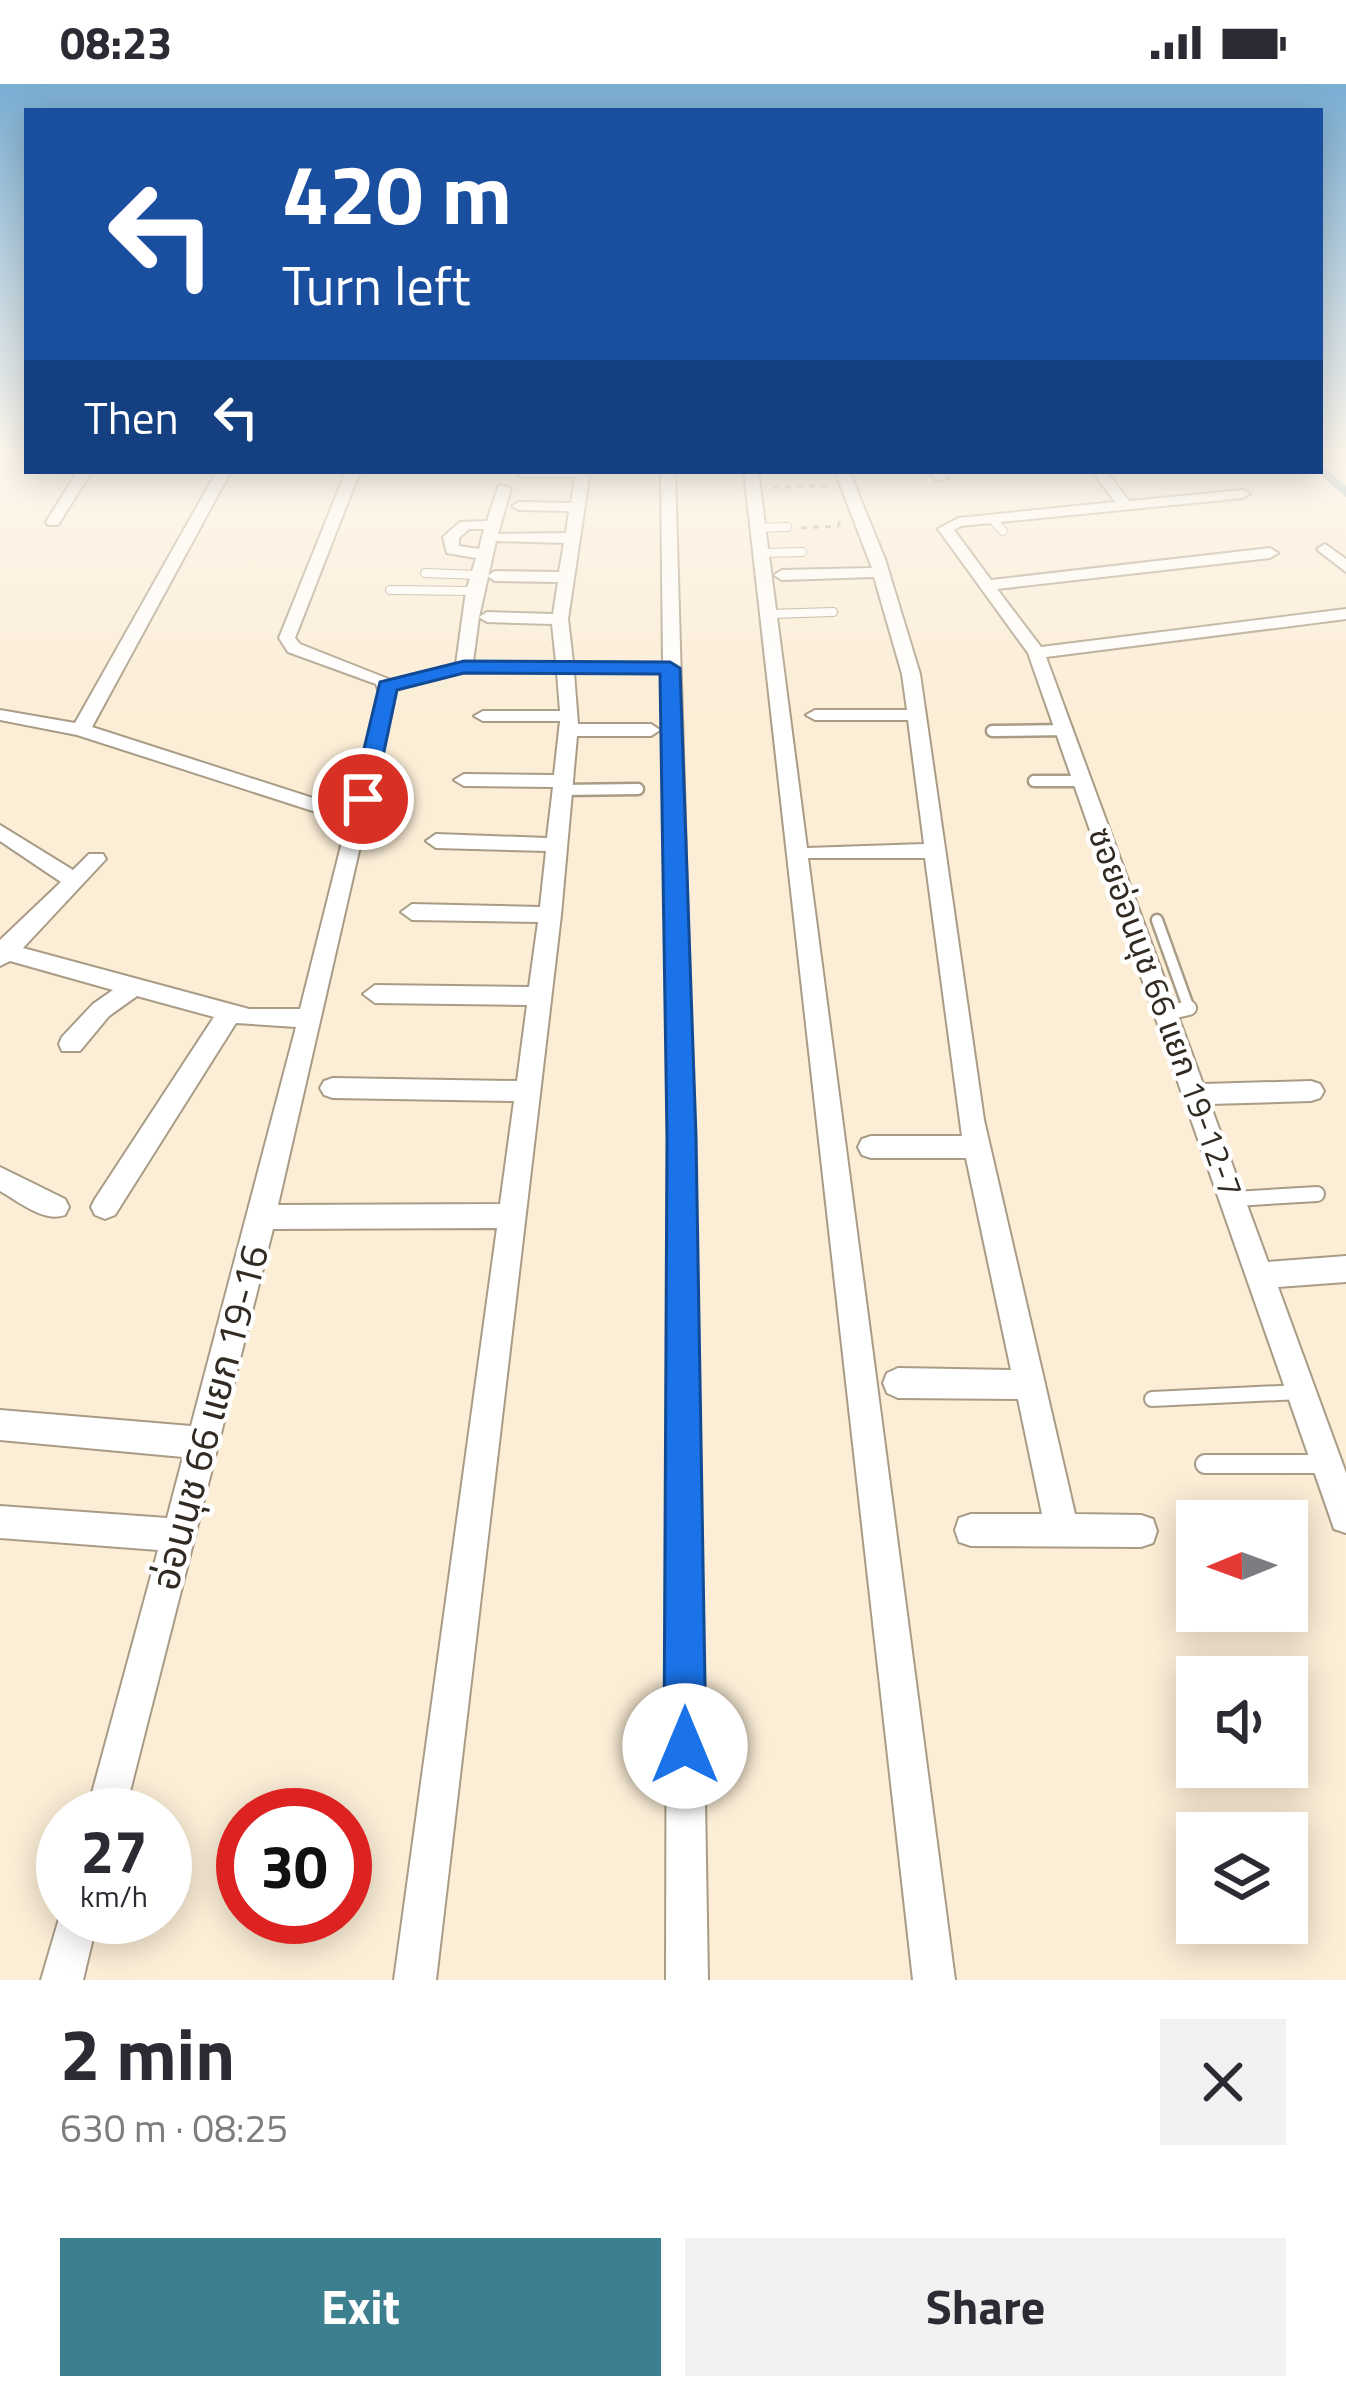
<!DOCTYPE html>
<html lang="en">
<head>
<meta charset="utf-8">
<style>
	body { margin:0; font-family:"Titillium Web","Noto Sans Thai",sans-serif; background:#f2f2f3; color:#2b2b33; height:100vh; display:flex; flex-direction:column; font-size:45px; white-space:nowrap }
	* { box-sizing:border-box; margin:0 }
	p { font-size:39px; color:#7c7c81 }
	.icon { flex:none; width:66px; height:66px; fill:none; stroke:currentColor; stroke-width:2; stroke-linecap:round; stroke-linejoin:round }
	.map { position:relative; height:1896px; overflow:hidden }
	.drawer { display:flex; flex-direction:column; background:#fff; flex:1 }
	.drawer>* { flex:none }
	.top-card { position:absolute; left:24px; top:24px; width:1299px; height:366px; border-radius:0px; box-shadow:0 6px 30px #0003; background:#1a4fa0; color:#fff; overflow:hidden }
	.needle { width:78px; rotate:269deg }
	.fabs { position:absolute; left:1176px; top:1416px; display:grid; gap:24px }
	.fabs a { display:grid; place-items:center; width:132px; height:132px; border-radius:0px; background:#fff; box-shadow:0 6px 30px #0003; font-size:60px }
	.speed { position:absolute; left:36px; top:1704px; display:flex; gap:24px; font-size:60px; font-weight:700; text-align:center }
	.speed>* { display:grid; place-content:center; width:156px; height:156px; border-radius:50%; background:#fff; box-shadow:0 6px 30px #0003; line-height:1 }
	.speed small { font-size:30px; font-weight:400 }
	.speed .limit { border:18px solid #d22; background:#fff; color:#111 }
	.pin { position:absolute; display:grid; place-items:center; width:102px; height:102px; color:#fff; margin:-51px; border:6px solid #fff; border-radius:50%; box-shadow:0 3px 12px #0007 }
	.me { position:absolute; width:132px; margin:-66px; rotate:0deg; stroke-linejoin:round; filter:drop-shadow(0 0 9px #0008) }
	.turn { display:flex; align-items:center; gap:42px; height:252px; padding:0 60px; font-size:54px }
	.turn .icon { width:156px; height:156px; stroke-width:2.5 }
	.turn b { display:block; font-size:84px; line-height:102px }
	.then { display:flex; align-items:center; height:114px; padding:0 60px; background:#0003; gap:24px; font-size:45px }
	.round { display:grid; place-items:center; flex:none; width:126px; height:126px; border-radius:0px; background:#f2f2f3 }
	.headline { display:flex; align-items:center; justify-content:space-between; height:204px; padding:0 60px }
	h1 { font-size:72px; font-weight:700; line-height:90px }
	.primary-button { display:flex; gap:24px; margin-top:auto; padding:24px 60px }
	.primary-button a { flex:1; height:138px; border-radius:0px; background:#3c7f8f; color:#fff; font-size:48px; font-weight:700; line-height:138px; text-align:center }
	.primary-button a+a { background:#f2f2f3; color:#2b2b33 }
	.status { display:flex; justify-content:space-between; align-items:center; height:84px; padding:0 60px; background:#fff; direction:ltr }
	.status svg { height:33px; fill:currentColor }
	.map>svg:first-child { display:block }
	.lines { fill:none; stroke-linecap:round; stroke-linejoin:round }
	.canal { fill:#76a6b3; fill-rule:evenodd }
	.lane-far3-casing { stroke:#a99c86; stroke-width:10 }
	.lane-far2-casing { stroke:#a99c86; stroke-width:15 }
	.lane-far1-casing { stroke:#a99c86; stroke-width:18 }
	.lane-casing { stroke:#a99c86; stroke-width:22 }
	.street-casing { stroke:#a99c86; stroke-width:4 }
	.path { stroke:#afa493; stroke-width:3; stroke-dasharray:6 6; stroke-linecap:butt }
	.lane-far3 { stroke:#fff; stroke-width:8 }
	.lane-far2 { stroke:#fff; stroke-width:10 }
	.lane-far1 { stroke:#fff; stroke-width:14 }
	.lane { stroke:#fff; stroke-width:18 }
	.street { fill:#fff; fill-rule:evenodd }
	.route { fill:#1a73e8; stroke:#114b97; stroke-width:3 }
	.labels { text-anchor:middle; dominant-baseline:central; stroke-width:9; stroke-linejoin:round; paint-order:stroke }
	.street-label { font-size:33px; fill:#312b23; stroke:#fff }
	.near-street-label { font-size:39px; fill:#312b23; stroke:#fff }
</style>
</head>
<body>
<div class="status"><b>08:23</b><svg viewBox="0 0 49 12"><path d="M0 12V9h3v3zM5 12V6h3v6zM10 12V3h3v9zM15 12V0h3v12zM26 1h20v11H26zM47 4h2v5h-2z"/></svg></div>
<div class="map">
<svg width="1346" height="1896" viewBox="0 0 1346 1896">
	<rect width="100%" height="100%" fill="#fbedd6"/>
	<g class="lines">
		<path class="canal" d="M1320,380L1346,402V413L1316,387H1320Z"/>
		<g class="lane-far3-casing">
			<path id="lane-far3" d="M992,435L1003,447
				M758,444L787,443
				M762,469L802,468
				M425,489L479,491
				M390,506L474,507
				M770,530L833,528"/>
		</g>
		<g class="lane-far2-casing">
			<path id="lane-far2" d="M992,647L1067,646
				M1034,697H1083
				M562,706L638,705
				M1157,836L1189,925L1175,927"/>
		</g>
		<g class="lane-far1-casing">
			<path id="lane-far1" d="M1166,929L1189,924
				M1234,1115L1317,1110
				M1152,1315L1300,1308"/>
		</g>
		<g class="lane-casing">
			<path id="lane" d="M1205,1380H1324"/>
		</g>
		<g class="street-casing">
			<path id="street" d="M78,387H92L58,441H48L46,438Z
				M217,387H231L92,643L350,726L379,608L376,600L288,568L279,554L346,387H360L295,554L300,560L391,596L456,580L466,507L476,474L447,469L443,453L460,438L487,437L499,401L511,404L498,450L566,449L569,427L519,426L512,422L519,418L571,419L575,393H521L515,387H590L568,535L573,578L663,579L661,387H675L694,1053L708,1896H666L668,1053L663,589H574L578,640H651L660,646L651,652H577L561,831L436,1896H394L497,1144L273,1145L124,1731H86L158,1466L0,1454V1422L167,1434L183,1373L0,1356V1326L191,1342L296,943L236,939L115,1131L105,1135L95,1131L91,1123L95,1115L214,933L137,912L109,932L80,967H62L59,960L62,953L93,920L113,906L10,877L0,882V856L61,798L0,757V741L73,786L89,770H103L106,775L23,864L249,925H300L347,738L77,651L0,636V626L75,639ZM469,445H484L479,465L459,462V454ZM496,457L564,459L559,488L495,487L487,492L495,497L558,498L553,530L487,528L479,533ZM479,533L487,538L552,540L556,578H473ZM464,588L557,589L560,627H483L474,632L483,637H560L554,691L464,690L454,696L464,702L553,703L547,754L436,750L426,757L436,764L546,767L540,823L412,820L401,828L412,836L538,838L529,903L375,901L363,910L375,919L527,921L517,997L333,994L324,997L320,1004L324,1011L333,1014L514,1017L500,1120L278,1121L396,605Z
				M744,387H758L807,764L924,760L908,636H815L806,631L815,626H907L902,590L874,493L782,496L774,491L782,486L872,484L835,387H849L885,475L920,590L984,1036L1075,1430L1141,1431L1153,1435L1157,1447L1153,1459L1141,1463L971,1462L959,1458L955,1446L959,1434L971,1430H1042L1018,1315L898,1314L887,1309L883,1299L887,1289L898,1284L1011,1286L966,1074H871L862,1071L858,1063L862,1055L871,1052H962L925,774H808L955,1896H913Z
				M929,387H943L948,394L936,397Z
				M1092,387H1106L1129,417L1243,406L1250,410L1243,414L961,442L954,446L991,496L1270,464L1278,469L1270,474L997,505L1041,563L1346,525V535L1046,573L1203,1000L1311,997L1320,1000L1324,1007L1320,1014L1311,1017L1210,1020L1268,1178L1346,1172V1198L1278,1203L1346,1389V1449L1334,1445L1330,1433L1028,569L938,445L958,434L1115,418Z
				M1325,460L1346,475V488L1320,468L1317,465Z
				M0,1083L65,1115L69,1123L65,1131C44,1139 18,1117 0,1107Z
				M63,1821V1833H98L83,1896H41Z"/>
		</g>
		<path class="path" d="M773,403L829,402
			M801,444L838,442L841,435
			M383,714H408"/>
		<use href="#lane-far3" class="lane-far3"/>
		<use href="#lane-far2" class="lane-far2"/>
		<use href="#lane-far1" class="lane-far1"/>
		<use href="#lane" class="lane"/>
		<use href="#street" class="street"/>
	</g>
	<linearGradient id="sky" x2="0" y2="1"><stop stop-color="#7aaed3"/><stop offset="0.58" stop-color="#fdf7ed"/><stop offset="1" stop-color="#fdf7ed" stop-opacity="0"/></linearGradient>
	<rect width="1346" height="633" fill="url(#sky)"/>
	<path class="route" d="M464,577L670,578L680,584L696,1053L706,1662L700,1677L685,1683L670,1677L664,1662L667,1053L660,590L464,589L397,606L374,715L355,720L352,715L380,598Z"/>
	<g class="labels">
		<g class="street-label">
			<text transform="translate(1166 928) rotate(70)">ซอยอ่อนนุช 66 แยก 19-12-7</text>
		</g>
		<g class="near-street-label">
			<text transform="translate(209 1333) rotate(-75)">อ่อนนุช 66 แยก 19-16</text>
		</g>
	</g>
</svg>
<div class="fabs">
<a><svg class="needle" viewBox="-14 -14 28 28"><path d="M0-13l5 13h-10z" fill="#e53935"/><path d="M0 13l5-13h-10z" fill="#7c7c81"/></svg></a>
<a><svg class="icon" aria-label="sound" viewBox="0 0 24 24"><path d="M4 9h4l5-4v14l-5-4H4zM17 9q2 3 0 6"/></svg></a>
<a><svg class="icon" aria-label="layers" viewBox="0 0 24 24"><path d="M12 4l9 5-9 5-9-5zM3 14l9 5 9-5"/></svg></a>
</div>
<div class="speed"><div>27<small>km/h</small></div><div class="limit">30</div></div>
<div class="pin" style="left:363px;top:715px;background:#d93025"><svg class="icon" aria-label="arrive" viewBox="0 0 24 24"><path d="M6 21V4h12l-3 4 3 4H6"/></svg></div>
<svg class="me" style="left:685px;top:1662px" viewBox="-20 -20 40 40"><circle r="19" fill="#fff"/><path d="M0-13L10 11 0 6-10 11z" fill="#1a73e8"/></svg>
<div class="top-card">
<div class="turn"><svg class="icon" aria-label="left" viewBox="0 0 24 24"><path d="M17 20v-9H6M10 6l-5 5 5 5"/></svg><div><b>420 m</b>Turn left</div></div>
<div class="then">Then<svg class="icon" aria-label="left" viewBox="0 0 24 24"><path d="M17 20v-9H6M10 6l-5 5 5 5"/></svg></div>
</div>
</div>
<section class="drawer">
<div class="headline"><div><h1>2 min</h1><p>630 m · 08:25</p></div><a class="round"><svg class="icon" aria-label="close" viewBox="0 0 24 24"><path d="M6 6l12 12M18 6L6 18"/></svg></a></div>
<div class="primary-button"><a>Exit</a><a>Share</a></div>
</section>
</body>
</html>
